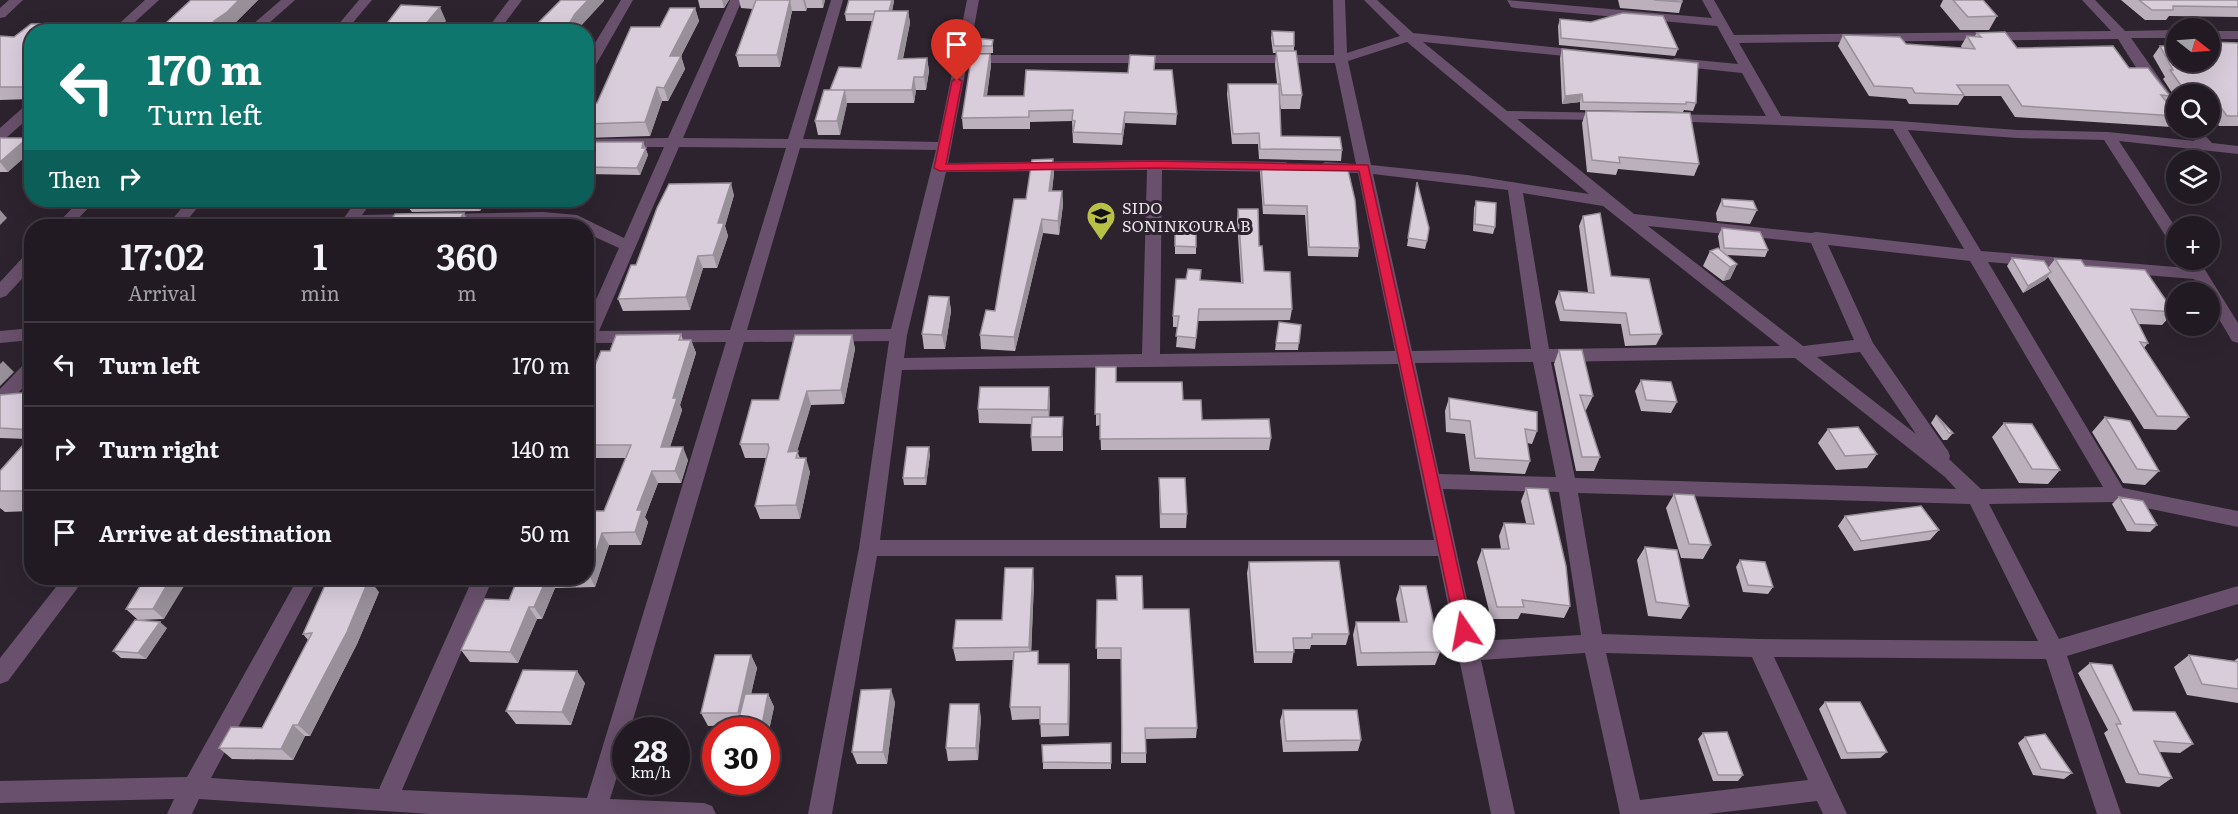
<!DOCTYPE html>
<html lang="en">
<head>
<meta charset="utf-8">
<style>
	body { margin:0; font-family:Literata,serif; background:#29232a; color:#f1f3f6; height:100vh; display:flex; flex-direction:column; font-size:22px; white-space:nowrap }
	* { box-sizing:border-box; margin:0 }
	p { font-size:20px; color:#a2a1a5 }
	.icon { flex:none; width:33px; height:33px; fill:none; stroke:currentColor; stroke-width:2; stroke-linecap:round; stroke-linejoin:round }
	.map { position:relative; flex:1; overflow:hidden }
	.sheet { position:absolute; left:24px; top:219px; width:570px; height:366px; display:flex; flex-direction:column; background:#211a22; border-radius:24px; box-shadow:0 6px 24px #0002,0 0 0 2px #3e3840 }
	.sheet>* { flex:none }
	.guide { position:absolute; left:24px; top:24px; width:570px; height:183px; border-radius:24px; box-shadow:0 6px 24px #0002,0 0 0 2px #3e3840; background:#0f766e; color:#fff; overflow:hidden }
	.needle { width:39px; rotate:107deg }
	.controls { position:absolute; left:2166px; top:18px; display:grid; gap:12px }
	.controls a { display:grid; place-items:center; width:54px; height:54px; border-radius:50%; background:#211a22; box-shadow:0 6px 24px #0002,0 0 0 2px #3e3840; font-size:30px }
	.speed { position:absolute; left:612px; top:717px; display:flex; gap:12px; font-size:30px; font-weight:700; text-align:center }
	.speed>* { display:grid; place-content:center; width:78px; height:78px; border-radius:50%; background:#211a22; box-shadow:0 6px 24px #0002,0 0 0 2px #3e3840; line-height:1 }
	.speed small { font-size:15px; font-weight:400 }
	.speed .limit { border:9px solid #d22; background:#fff; color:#111 }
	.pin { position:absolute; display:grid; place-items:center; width:51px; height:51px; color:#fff; margin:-62px -26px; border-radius:50% 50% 50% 0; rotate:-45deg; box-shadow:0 0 6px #0007 }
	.pin .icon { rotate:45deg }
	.me { position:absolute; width:66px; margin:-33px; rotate:348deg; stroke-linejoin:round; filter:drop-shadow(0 0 4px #0008) }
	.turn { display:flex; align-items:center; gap:21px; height:126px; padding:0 24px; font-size:27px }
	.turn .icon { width:78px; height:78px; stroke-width:2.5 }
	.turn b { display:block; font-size:42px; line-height:51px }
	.then { display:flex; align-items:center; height:57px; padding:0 24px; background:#0003; gap:12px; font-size:22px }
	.eta { display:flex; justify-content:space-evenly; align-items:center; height:102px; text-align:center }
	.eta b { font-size:36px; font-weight:600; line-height:42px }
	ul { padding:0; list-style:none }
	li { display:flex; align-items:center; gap:18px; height:84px; padding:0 24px; border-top:2px solid #3e3840 }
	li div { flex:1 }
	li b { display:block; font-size:22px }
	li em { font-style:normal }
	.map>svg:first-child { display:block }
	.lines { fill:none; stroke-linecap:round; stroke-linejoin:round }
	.minor { fill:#69506c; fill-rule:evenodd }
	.wall { fill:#bbb0bc }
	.shaded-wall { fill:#989099 }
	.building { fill:#d9cddb; stroke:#989099; stroke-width:1.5 }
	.route { fill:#e11d48; stroke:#92132f; stroke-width:1.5 }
	.labels { text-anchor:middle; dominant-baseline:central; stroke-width:6; stroke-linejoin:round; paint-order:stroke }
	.poi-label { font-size:16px; fill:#eae3ea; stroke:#2c232e; text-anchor:start }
</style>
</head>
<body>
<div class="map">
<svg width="2238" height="814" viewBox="0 0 2238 814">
	<rect width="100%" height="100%" fill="#2c232e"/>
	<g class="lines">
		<path class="minor" d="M9,0H23L5,17L0,18V8Z
			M145,0H159L124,32H110Z
			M281,0H295L259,32H244Z
			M359,0H372L345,32H332Z
			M509,0H522L498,32H485Z
			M621,0H633L593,70L586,74V58Z
			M730,0H742L683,138L788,139L831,0H843L803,139L938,142L967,0H979L969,55H1334L1333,0H1345L1347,53L1400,36L1364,0H1377L1413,33L1590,51L1592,54L1590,57L1585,58L1423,42L1507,111L1611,113L1613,116L1606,120L1517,119L1634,214L1811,233L1816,232L1964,249L1893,129L1662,121L1660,118L1667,114L1766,116L1742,73L1675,66L1668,62L1675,58L1738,64L1717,26L1515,8L1511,7L1507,0L1712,18L1702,0H1714L1734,35L2111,31L2082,0H2095L2125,31L2176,30V38H2131L2176,102V114C2162,111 2127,53 2118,39L1739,43L1781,116L1898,121L2017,130L2108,132L2195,141L2184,128H2198L2212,143L2238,146V154L2119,141L2176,228V244L2170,243L2104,140L2017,138L1908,130L1981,251L2188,268L2183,260H2199L2238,323V343L2232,341L2210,304V292H2203L2194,279L1988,262L2123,488L2238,511V527L2117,502L1989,504L2059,639L2238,586V604L2067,656L2121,814H2097L2046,659L1774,657L1847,814H1823L1817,801L1708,814H1620L1585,653L1481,660L1515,814H1491L1438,556H877L832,814H808L859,548L889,341L744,342L630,730H626V747L610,799L704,803L712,806L716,814H430L199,799L192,814H167L174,799L0,803V781L187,777L298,578H318L211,778L379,789L473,578H493L402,790L587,798L726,342L594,343L586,348V322L619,248L586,233V226L543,222L442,224L434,219L442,214L543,212L577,215L624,238L664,147H586V139L668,138ZM1407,42L1589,194L1467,175L1371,165L1348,61ZM967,63H1335L1356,164L1325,162L1318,167L1325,172L1358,173L1395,351L1160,354L1162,170L1286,172L1293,167L1286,162L1155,160L948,163ZM679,147L786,148L730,330L599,331ZM800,148L936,150L891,329L747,330ZM1147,170L1142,354L904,358L907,335L946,172ZM1373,174L1508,190L1531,349L1412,351ZM1523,193L1603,206L1780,346L1549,349ZM1648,226L1811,243L1854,340L1803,346ZM1828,245L1970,261L2103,487L1981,489L1949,459L1950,456L1948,451L1873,343ZM1860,352L1916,434L1817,357ZM1795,358L1945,477L1956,489L1575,478L1551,362ZM1533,362L1556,477L1439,474L1415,363ZM1398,364L1434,540H880L902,370ZM1443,489L1559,492L1581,635L1476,641ZM1578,493L1970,504L2038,641L1759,639L1602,634ZM1606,653L1752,657L1808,780L1640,800Z
			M2210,31H2238V39H2210Z
			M32,103V115L5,139L0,140V128L27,104Z
			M80,200H96L71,226H55Z
			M188,200H204L182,226H167Z
			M357,200H373L362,215L415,214L423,219L415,224L338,226Z
			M32,253V268L6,296L0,298V282L26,254Z
			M32,328V340L0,343V331Z
			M32,360V378L6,406L0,408V389L26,362Z
			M63,578H85L8,681L0,684V658Z"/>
	</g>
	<path class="wall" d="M191,0H258L234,24L225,30L226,32H32V99L0,100V36L14,37L31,24L166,23Z
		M698,0H729L724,8H700Z
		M739,0H825L823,8H807L806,11H792L780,67H739L736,55L753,9L741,8Z
		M849,0H894L892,11H908L910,23L903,59L927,58L929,71L926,90H916L914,103H847L840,135H818L815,121L830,90L861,68L872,21H846L845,14Z
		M1618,0H1682V2L1679,13L1620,8Z
		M1943,0H1983L1997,16L1989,30H1960L1940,6Z
		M2121,0H2238V17L2169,16L2166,20H2145Z
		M695,8L699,21L681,56L685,69L668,101H662L650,136L586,138V103H597L660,27Z
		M1560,19L1591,22L1678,49L1675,56L1559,45L1558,26Z
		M1272,31L1294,46V51L1302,95L1300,109H1281L1279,99L1281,136L1342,150L1341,161L1259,159L1258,144H1232L1227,94L1228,84H1277L1275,65L1276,53H1273L1271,38Z
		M1977,33L2017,48L2129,68L2170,96L2166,101L2176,114V119L2171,127L2015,117L2001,96H1964L1958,105L1909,104L1906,99L1869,96L1838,46L1843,35L1906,44L1962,48L1961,46L1967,36L1974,37Z
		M993,40V53H975L974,46Z
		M2238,43V126H2219L2210,112V94H2176V99L2163,79L2165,77L2153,56L2160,46L2176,62Z
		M1562,49L1696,103L1693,111L1684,110L1683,112L1580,110V102L1562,104L1560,58Z
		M990,54L991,65L987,96H1024L1128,73L1154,70L1177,114L1176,125L1125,123L1122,145L1073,143L1072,121L1030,122V129H963L962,118Z
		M1586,111L1699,164L1694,176L1618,169L1616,175L1587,172L1582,123Z
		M32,129L8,172H0V138H24Z
		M643,142L648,155L640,175L586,174V156Z
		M1053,159L1054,173L1052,191H1062L1063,205L1059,235L1043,233L1015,351L981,349L980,335L995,311L1026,199Z
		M1261,164L1359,248L1358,257L1308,256L1305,215L1263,214L1260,173Z
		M1417,182L1427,241L1425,249L1407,246Z
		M734,195L725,226L728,236L717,268H703L690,310L623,311L618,299L636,265Z
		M1722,199L1757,210L1750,224L1717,221L1716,213Z
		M379,200H506L502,206L484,205L480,211L412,212L408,207H383Z
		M1476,201L1495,227L1493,234L1473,231L1474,208Z
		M1238,209L1259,246L1264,271L1292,309L1290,320L1198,321L1195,349L1176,347L1178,327H1173V316L1186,279L1241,283L1237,220Z
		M1583,216L1611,276L1662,334L1656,345L1625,346L1621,324L1560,321L1555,302L1559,291L1588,292L1579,226Z
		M1175,222L1196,247V254H1175Z
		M1722,228L1768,250L1765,257L1727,255L1737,264L1730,279L1723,281L1703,266L1710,251L1720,249L1718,236Z
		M2012,258L2048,268L2055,259L2085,266L2174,312L2162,325L2139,324L2148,343L2144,348L2189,417L2176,430L2144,429L2048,277L2045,280L2023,293L2007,266Z
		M949,297L951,311L945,349H924L922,334Z
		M1279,322L1301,325L1298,350H1275Z
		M681,334L683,340H691L696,353L680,405L682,410L670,447L688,460L681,483H658L645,517L648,522L641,545H609L595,587L555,588L542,619H537L518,663L470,662L461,650L509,600L518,578H586V511H604L626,458H586V387L610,351Z
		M852,335L855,349L844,404L811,405L797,451L800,458L810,472L800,519H760L755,506L766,458H745L740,444L779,400Z
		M1559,350L1593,396L1586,410H1585L1600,457L1594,471H1576L1554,364Z
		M1096,367L1116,382L1183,400L1202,420L1271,438L1269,450H1101L1100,425L1096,426Z
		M1641,380L1677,402L1671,413L1641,411L1635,391Z
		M32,392V511L5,512L0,508V471L28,439L0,438V395Z
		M1449,398L1537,431L1532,444L1527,443L1530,461L1525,474L1470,471L1465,434L1446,432L1445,411Z
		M1050,401L1049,417H1063V451H1032L1031,437L1032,424L979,423L978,409Z
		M1936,415L1953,433L1947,440H1943L1931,423Z
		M2105,417L2159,471L2145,485L2123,483L2092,432Z
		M2004,423L2060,470L2048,484L2019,483L1992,437Z
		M1828,429L1877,454L1867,468L1836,470L1818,443Z
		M930,454L926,485H904L903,478Z
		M1159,478L1187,514L1186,528H1160L1159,492Z
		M1526,488L1570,606L1564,618L1521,613L1518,619H1491L1477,562L1482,549H1501L1499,536L1504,523H1526L1521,501Z
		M1674,494L1711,545L1703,559L1681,558L1666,508Z
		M2119,497L2157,525L2150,532L2127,531L2112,504Z
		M1845,516L1939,530L1930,540L1854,551L1838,526Z
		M1645,547L1689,606L1681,619L1648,616L1637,560Z
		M1740,560L1773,587L1768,594L1743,592L1736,567Z
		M1249,562L1349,634L1346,645H1311L1310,649H1294L1292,663H1254L1247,573Z
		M145,578L164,619L138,620L126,609Z
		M1034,582L1031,652L1039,664H1069L1070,676L1069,736L1041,737L1040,719L1012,720L1010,707L1013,660L956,661L953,648L1002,620Z
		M1400,586L1440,652L1435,665L1357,666L1353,635L1356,622H1400L1396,599Z
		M379,592L357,644L310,736H305L293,760L232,759L219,748L262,728L308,640L303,634Z
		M1097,600L1143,609L1197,728L1196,738L1146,739V763H1121V659H1097Z
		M167,628L146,659L121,658L113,651Z
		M751,655L757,668L751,694H768L774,707L766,744V730L738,725L708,726L701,713Z
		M2189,655L2234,661L2238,658V703L2187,695L2174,667Z
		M2090,663L2133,711L2193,744L2180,753L2159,752L2172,778L2159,787L2126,783L2104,733L2108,730L2078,673Z
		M585,683L571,725L516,724L506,711Z
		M895,702L887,764H857L852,752Z
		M1825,702L1887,752L1880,758L1841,759L1819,709Z
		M1283,710L1361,740L1358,751L1283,752L1280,721Z
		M981,717L978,760L948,761L946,748Z
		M1703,733L1743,775L1738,781H1713L1698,739Z
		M2025,737L2072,773L2064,779L2033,775L2018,743Z
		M1111,743V769H1043V762Z"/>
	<path class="shaded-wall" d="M239,0H258L234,24L225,30L226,32H207L214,21Z
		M588,0H604V1L580,27L578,32H564L575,14Z
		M722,0H729L724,8Z
		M790,0L792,11L780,67L777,55Z
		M803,0H805L807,8L806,11Z
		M822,0H825L823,8Z
		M892,0H894V2L890,21L889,14Z
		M440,7L446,21L437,32H419Z
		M695,8L699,21L681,56L685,69L668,101L664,88L670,56Z
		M908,11L910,23L900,71L898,59Z
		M990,54L991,65L985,107L984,96Z
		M927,58L929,71L926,90L924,77Z
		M914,77L916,90L914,103L912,90Z
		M657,87L662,101L650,136L645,122Z
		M845,90L847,104L840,135L837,121Z
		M1582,94L1580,102L1562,104L1565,96Z
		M1125,112V123L1122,145V134Z
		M32,134V151L8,172L0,162Z
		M643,142L648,155L640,175L637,168Z
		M1053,159L1054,173L1050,205L1049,191Z
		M731,183L734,195L725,226L728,236L717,268L713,255L718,223Z
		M1062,191L1063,205L1059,235L1058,221Z
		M475,200H481L484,205L480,211Z
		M499,200H506L502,206Z
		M0,210L7,218L0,225Z
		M464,213L471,226H455Z
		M1042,219L1043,233L1015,351L1014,337Z
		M698,256L703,268L690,310L686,297Z
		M1737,264L1730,279L1723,281L1730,267Z
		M2051,272L2045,280L2023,293L2028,286Z
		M949,297L951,311L945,349L942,335Z
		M852,335L855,349L844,404L841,390Z
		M691,340L696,353L680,405L682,410L666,459L661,447L673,398Z
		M3,361L14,372L0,386V364Z
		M1049,387L1050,401L1049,424L1048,410Z
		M807,391L811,405L793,465L788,452Z
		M683,447L688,460L681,483L675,471Z
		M929,447L930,454L926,485L925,478Z
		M806,458L810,472L800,519L796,505Z
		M652,471L658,483L645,517L648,522L641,545L635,532L637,510Z
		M602,533L609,545L595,587L589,575Z
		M1033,568L1034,582L1031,660L1029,647Z
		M171,578H189L164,619L153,609Z
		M547,578H548L555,588L542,619L534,607Z
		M369,579L379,592L357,644L310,736L298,725Z
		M529,607L537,619L518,663L510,652Z
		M160,622L167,628L146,659L138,653Z
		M751,655L757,668L744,725L738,713Z
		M1069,664L1070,676L1069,736L1068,724Z
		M577,671L585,683L571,725L562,712Z
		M891,689L895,702L887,764L883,752Z
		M768,694L774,707L766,744V730H761Z
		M979,704L981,717L978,760L976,748Z
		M659,723L662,729V730H657Z
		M293,725L305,736L293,760L281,749Z"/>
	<path class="building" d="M191,0H239L227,12L214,21L220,22L207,32H32V87H0V36L14,37L31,24L166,23Z
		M561,0H588L575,14L564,32H510L513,28H533Z
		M756,0H790L777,55H736Z
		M849,0H892L889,11H875L874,14H845Z
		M1654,0H1682V2Z
		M1953,0H1983L1997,16L1968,17Z
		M2139,0H2238V7L2173,6V10H2152Z
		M401,5L440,7L419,32L381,31Z
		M670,8H695L670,56H681L664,88L657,87L645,122L586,124V103H597L631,27H660Z
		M875,11H908L898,59L927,58L924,77H914L912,90H830L839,67L861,68Z
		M1623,13L1663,16L1678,49L1561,38L1560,19L1591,22Z
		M1272,31L1294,32V46H1274Z
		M2005,32L2017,48L2113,46L2129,68H2148L2170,96L2161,95L2176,114V116L2022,106L2008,85H1957L1964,95L1915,93L1912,88L1874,86L1843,35L1900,37L1906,44L1975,49L1967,36L1981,37L1977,33Z
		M975,38L993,40L992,46H974Z
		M2210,42L2238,43V116H2227L2214,98H2210V94H2186L2185,91L2170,70H2173L2160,46H2176V62H2210Z
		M1562,49L1698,63L1696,103L1686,102V104L1583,102L1582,94L1565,96Z
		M1276,51H1296L1302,95H1282Z
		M972,54H990L984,96H1024L1026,70L1128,73L1130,55L1155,56L1154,70H1172L1177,114L1125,112L1122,134L1073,132L1075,121L1072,120L1073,110L1029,111V117L962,118Z
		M1228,84H1279L1281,136L1340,137L1342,150L1260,149L1259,133L1233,134Z
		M824,90H845L837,121H815Z
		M1586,111L1690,113L1699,164L1619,157L1620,163L1592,160Z
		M27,129H32V134L0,162V138H24Z
		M594,142H643L642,148H646L637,168L586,167V156Z
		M1053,159L1049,191H1062L1058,221L1042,219L1014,337L980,335L986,310L995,311L1014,199H1026L1032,160Z
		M1261,164L1347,166L1355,200L1359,248L1309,247L1307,206L1264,205Z
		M1417,182L1429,228L1427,241L1408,238Z
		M731,183L718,223H724L713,255L698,256L686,297L618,299L631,265H636L657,208L669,184Z
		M1722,199L1753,201L1757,210L1723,206Z
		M1476,201L1496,203L1495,227L1475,224Z
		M1238,209H1258L1259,246H1262L1264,271L1290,272L1292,309H1199L1196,338L1176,336L1179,316H1173L1176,279H1186L1188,269L1201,270L1200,280L1243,283Z
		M464,213L455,226H387L395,214Z
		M1600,213L1611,276L1649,279L1662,334L1630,335L1626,313L1564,310L1559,291L1594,293L1583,216Z
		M1175,222L1196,223V247L1175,246Z
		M1722,228L1760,232L1768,250L1724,248Z
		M1718,248L1737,264L1730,267L1710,251Z
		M2012,258L2044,261L2051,272L2028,286Z
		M2055,259L2081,260L2085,266L2145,270L2174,312L2131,309L2148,343L2140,342L2189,417L2157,416Z
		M929,296L949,297L942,335L922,334Z
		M1279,322L1301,325L1299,343H1276Z
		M681,334L679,340H691L673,398H677L661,447H683L675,471H652L637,510H642L635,532L602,533L589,575H586V511H604L631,445H586V387L601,351H610L616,335Z
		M795,335H852L841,390L807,391L788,452L798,451L796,458H806L796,505L755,506L769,448L768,444H740L752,400H779Z
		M1559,350H1582L1593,396L1580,395L1600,457H1582Z
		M1096,367H1116V382H1182L1183,400H1201L1202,420L1269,419L1271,438L1100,439V414H1095Z
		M1641,380L1671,382L1677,402L1646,400Z
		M980,387H1049L1048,410L978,409Z
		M32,392V430L0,428V395Z
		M1449,398L1537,412V431L1525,429L1530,461L1475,458L1470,421L1450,419Z
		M1936,415L1953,433H1949Z
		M1032,417H1063L1062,437H1031Z
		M2105,417L2130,421L2159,471L2137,469Z
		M2004,423L2032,424L2060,470L2032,469Z
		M1858,427L1877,454L1845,456L1828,429Z
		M32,435V491H0V471Z
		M907,447H929L925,478H903Z
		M1159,478H1185L1187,514H1161Z
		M1526,488L1548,489L1566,566L1570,606L1522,600L1524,607H1497L1482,549H1509L1504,523L1534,524Z
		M1674,494L1694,495L1711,545L1689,544Z
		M2119,497L2143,501L2157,525L2135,524Z
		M1921,506L1939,530L1861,541L1845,516Z
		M1645,547L1677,550L1689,606L1656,602Z
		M1740,560L1765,562L1773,587L1748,585Z
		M1339,561L1349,634H1312V638H1293L1294,652H1256L1249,562Z
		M1005,568H1033L1029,647L953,648L956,620H1002Z
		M1116,576H1142L1143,609H1189L1197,728H1145L1146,753H1122L1121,648H1096L1097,600H1117Z
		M145,578H171L153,609H126Z
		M518,578H547L534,607H529L510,652L461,650L485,599L509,600Z
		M369,579L347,632L298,725H293L281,749L219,748L231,727L262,728L312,633L303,634L327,581Z
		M1400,586H1426L1440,652L1361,653L1356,622H1407Z
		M135,620L160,622L138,653L113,651Z
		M1038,651V664H1069L1068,724H1040V707H1010L1014,652Z
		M715,655H751L738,713H701Z
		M2189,655L2238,662V689L2202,684Z
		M2090,663L2112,665L2133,711L2175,712L2193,744L2154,741L2172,778L2139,774L2116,724H2121Z
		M523,670L577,671L562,712L506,711Z
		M891,689L883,752H852L861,690Z
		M745,694H768L761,730H736Z
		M1825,702H1860L1887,752L1847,753Z
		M950,704H979L976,748H946Z
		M1283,710H1357L1361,740L1286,741Z
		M630,723H659L657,730H628Z
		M1727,732L1743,775H1718L1703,733Z
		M2045,734L2072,773L2041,769L2025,737Z
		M626,738V751H622Z
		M1111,743V763L1043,762L1042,745Z"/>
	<path class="route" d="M957,78L962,81L946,164L1155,161L1368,165L1472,631L1469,635L1464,637L1458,635L1456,631L1359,171L1155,168L940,171L934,168L952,81Z"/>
	<defs>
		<g id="school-pin" transform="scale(1.5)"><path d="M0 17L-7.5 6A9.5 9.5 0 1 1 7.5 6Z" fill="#b9c046" stroke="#2c232e"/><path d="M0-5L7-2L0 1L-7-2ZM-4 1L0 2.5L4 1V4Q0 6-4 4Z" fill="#111"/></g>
	</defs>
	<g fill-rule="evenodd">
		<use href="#school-pin" x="1101" y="216"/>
	</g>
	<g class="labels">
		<g class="poi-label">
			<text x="1122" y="207">SIDO<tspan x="1122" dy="18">SONINKOURA B</tspan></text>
		</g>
	</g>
</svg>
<div class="controls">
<a><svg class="needle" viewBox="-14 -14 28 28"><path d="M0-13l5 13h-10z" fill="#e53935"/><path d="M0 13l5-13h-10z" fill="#a2a1a5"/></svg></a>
<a><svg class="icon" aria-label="search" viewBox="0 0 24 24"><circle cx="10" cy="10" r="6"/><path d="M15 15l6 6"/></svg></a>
<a><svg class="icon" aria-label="layers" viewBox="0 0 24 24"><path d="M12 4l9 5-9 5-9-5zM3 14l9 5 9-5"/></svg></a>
<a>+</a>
<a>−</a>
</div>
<div class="speed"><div>28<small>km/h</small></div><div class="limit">30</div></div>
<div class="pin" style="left:957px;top:81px;background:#d93025"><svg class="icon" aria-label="arrive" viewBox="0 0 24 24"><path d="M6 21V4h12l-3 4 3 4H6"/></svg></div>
<svg class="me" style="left:1464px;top:631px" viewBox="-20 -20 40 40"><circle r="19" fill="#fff"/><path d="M0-13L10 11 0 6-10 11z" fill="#e11d48"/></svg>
<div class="guide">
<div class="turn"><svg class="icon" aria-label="left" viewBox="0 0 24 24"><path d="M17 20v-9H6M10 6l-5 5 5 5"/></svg><div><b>170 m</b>Turn left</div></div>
<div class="then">Then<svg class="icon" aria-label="right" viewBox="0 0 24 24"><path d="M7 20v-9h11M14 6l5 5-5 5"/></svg></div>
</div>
<section class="sheet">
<div class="eta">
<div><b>17:02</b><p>Arrival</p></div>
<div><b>1</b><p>min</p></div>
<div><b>360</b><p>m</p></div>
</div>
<ul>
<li><svg class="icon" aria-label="left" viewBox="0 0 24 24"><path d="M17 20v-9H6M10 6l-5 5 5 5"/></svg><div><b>Turn left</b></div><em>170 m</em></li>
<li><svg class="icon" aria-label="right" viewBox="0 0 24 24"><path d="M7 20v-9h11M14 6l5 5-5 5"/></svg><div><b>Turn right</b></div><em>140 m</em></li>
<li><svg class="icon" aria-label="arrive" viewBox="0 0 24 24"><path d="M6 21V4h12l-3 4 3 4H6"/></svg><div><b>Arrive at destination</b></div><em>50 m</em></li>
</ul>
</section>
</div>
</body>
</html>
